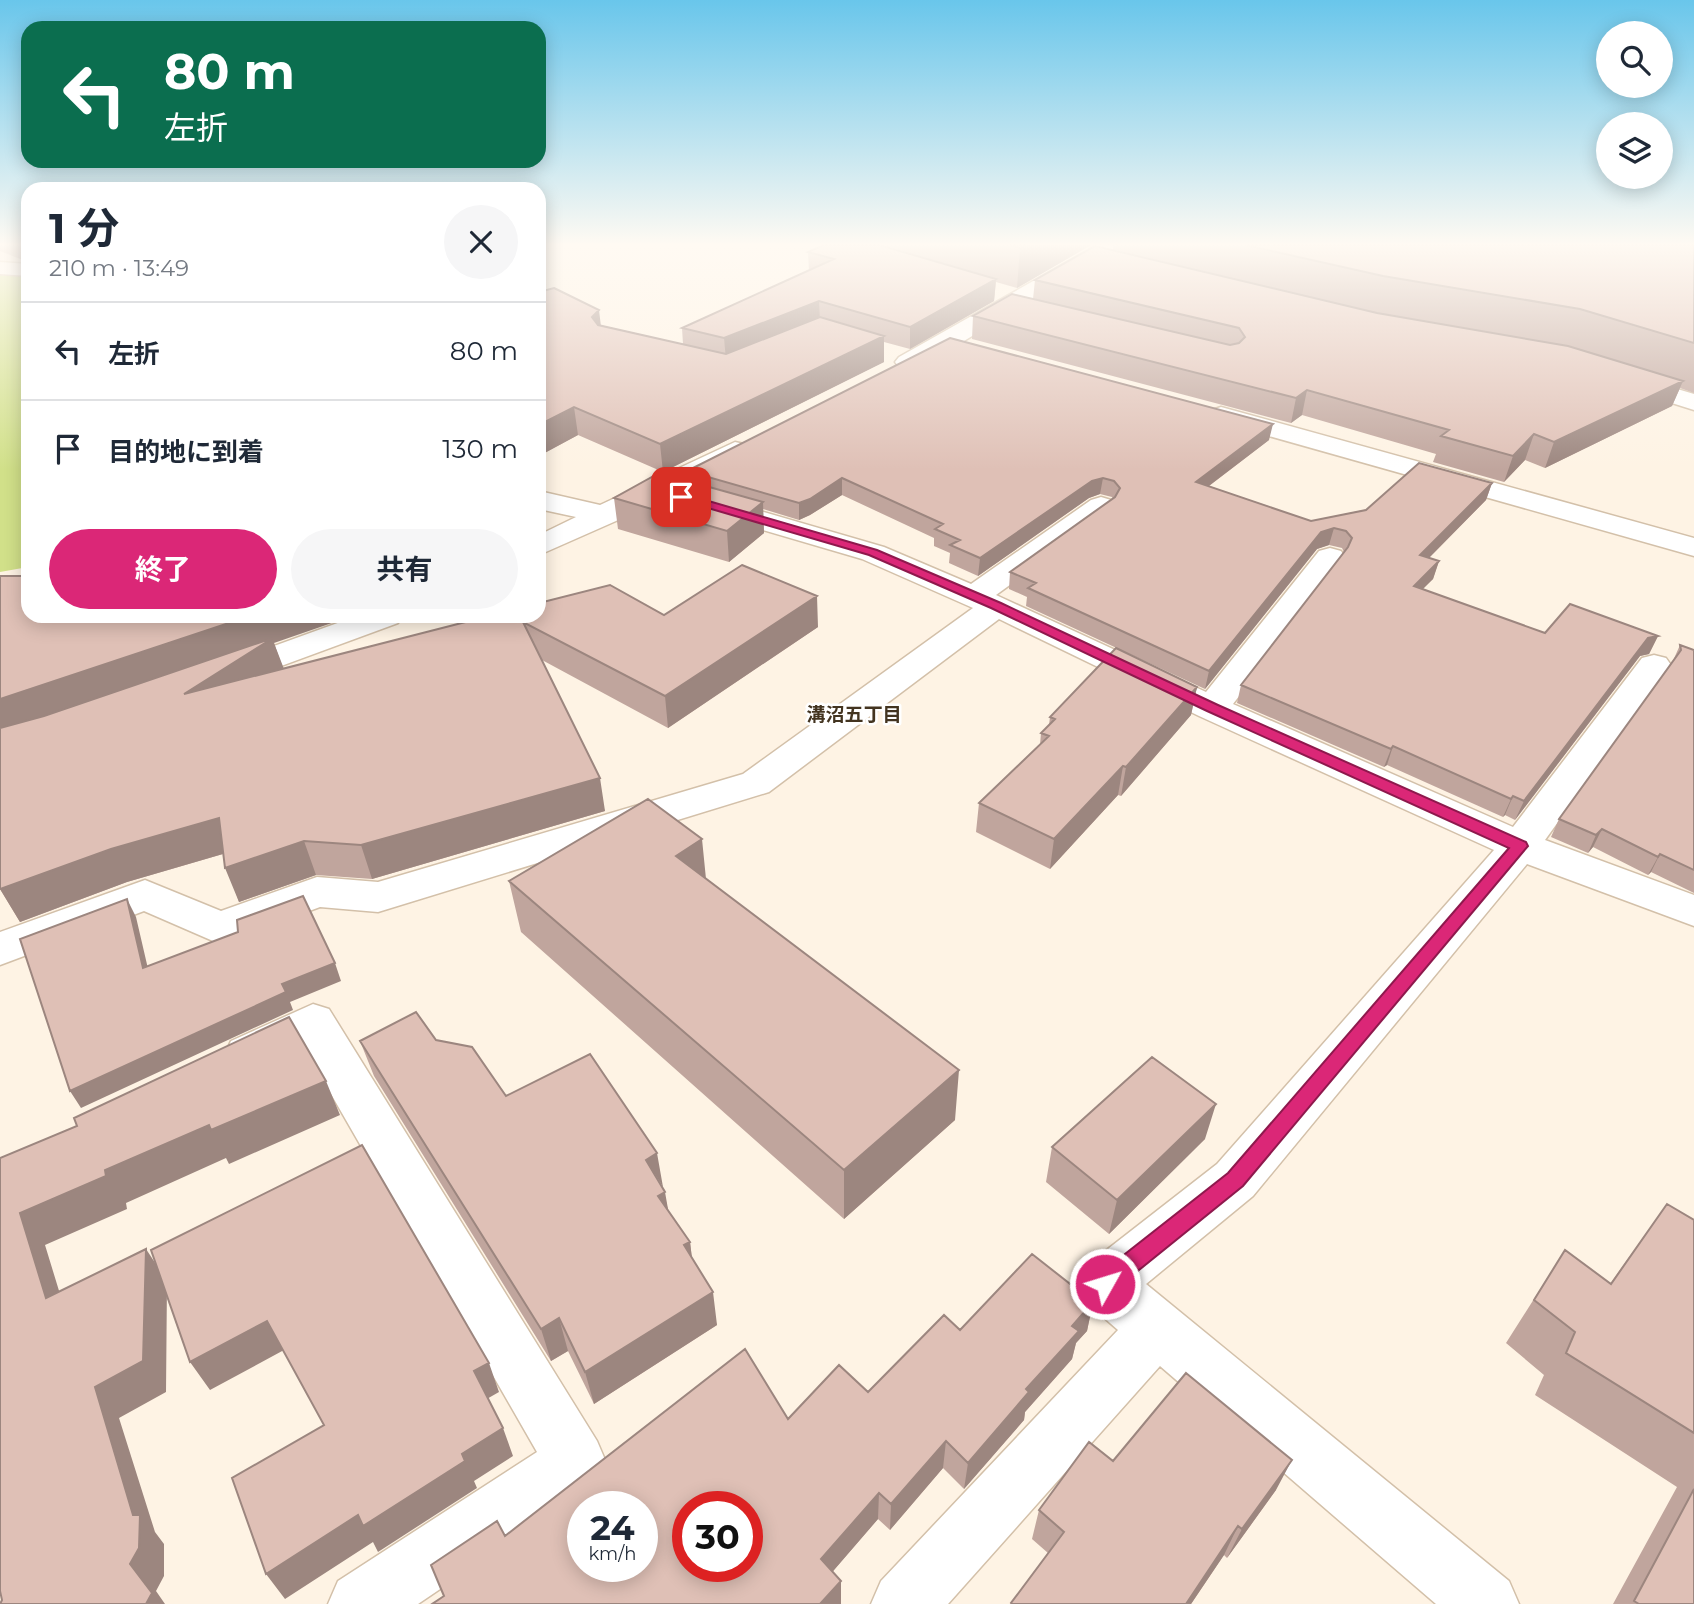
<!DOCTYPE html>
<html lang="ja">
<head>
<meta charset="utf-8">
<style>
	body { margin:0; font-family:Montserrat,"Noto Sans JP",sans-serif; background:#f6f6f7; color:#1f2937; height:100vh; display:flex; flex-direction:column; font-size:26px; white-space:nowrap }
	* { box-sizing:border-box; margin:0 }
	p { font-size:23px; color:#747a83 }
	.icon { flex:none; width:38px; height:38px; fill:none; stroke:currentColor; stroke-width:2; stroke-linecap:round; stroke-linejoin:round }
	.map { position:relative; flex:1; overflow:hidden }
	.drawer { position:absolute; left:21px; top:182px; width:525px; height:441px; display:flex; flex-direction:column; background:#fff; border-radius:21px; box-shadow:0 4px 18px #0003 }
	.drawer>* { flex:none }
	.top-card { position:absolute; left:21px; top:21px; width:525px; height:147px; border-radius:21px; box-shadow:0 4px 18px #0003; background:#0b6e4f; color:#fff; overflow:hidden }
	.controls { position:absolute; left:1596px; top:21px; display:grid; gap:14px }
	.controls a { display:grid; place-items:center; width:77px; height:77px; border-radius:50%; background:#fff; box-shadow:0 4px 18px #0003; font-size:35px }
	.speed { position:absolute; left:567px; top:1491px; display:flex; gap:14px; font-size:35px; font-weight:700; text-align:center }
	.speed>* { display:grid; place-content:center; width:91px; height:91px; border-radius:50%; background:#fff; box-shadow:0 4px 18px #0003; line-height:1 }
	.speed small { font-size:18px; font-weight:400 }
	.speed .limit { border:10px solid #d22; background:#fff; color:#111 }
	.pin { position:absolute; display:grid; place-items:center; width:60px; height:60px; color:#fff; margin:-30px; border-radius:14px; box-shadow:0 4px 10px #0006 }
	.me { position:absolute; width:77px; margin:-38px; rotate:51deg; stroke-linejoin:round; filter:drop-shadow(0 0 5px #0008) }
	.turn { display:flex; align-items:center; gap:24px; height:147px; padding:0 28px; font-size:32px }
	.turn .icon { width:91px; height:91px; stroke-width:2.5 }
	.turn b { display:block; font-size:49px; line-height:60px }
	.round { display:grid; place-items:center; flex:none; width:74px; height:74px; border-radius:37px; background:#f6f6f7 }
	.summary { display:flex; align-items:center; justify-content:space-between; height:119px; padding:0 28px }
	h1 { font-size:42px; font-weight:700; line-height:52px }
	.primary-button { display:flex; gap:14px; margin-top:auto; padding:14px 28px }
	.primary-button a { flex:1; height:80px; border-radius:42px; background:#db2777; color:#fff; font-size:28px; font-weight:700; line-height:80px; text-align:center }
	.primary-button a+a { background:#f6f6f7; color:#1f2937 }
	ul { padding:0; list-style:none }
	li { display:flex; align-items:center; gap:21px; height:98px; padding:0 28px; border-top:2px solid #e0e1e3 }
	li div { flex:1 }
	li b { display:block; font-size:26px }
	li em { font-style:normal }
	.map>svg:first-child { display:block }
	.green { fill:#d1e089 }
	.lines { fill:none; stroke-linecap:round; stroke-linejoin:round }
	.minor-casing { stroke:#d3c0a9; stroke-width:3 }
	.minor { fill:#fff; fill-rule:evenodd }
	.wall { fill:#c0a59d }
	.shaded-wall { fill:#9c867f }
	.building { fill:#dfc0b6; stroke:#9c867f; stroke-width:2; fill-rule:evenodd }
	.route { fill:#db2777; stroke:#8e194d; stroke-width:2 }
	.labels { text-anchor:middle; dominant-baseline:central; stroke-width:5; stroke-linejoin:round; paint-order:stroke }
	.neighbourhood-label { font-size:19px; font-weight:bold; fill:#433420; stroke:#fff }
</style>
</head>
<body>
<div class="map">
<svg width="1694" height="1604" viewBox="0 0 1694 1604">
	<rect width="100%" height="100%" fill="#fef3e4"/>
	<path class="green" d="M0,271L28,274V567L0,572Z"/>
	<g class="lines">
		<g class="minor-casing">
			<path id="minor" d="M1097,245H1122L954,347L915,367H899L895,362L899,357Z
				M0,262L28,264V276L0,274Z
				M1627,374L1694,394V410L1618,386L1615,381L1618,376Z
				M1221,407L1694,538V556L1212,420L1208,415L1212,410Z
				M735,442L744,444L748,450L744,456L616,521L539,555V535L576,517L539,509V491L600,505Z
				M712,497L884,547L971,584L1091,500L1101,497L1111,500L1115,506L1111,512L996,595L1206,692L1319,551L1330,548L1341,551L1345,557L1341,563L1233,704L1513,827L1642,658L1654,655L1666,658L1671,665L1545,840L1694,895V926L1527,864L1253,1196L1146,1284L1509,1581L1519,1604H1436L1160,1366L948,1604H871L881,1581L1118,1330L1086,1302L1078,1284L1086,1266L1217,1164L1494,850L1199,716L999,619L769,792L378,912L320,907L220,944L144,911L0,965V932L145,880L221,911L317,877L378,882L743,774L973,608L862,559L702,512L698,506L702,500Z
				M357,616H403L398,623L243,680L231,683L219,680L214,673L219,666Z
				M313,1004L329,1009L597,1441L606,1462L597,1483L418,1604H328L338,1581L537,1452L304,1047L248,1073L231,1067L225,1054L231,1041Z"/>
		</g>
		<use href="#minor" class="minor"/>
	</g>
	<path class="wall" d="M0,245H28V262L0,251Z
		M824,245H1091L1017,288L996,282L994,301L910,349L884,342V362L663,472L578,435L539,456L600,325L683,344L682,328L809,271L808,252Z
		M1113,245H1694V393L1680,388L1672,406L1545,468L1525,460L1504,482L1433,462L1436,454L1302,415L1291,423L972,339L973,316L1033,299L1035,280L1113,250Z
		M1269,440L1209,486L1311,521L1492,483L1486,500L1429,558L1439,561L1433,579L1422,589L1545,633L1658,636L1649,654L1640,656L1515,820L1505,815L1503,817L1387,765L1384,767L1237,703L1241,685L1344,552L1342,548L1329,545L1317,549L1205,689L1026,606L1027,597L1009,589L1010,572L1113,499L1112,497L1100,494L1089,498L978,576L949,563L950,553L934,546V538L842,495L810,515L799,520L763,509L764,533L729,562L618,529L614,498L687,481V471Z
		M664,615L818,627L668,728L542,660L605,811L372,879L316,875L239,902L223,854L127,882L20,922L0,889L274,643L283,669L489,616Z
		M1680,645L1694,650V893L1651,872L1648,875L1593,847L1588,853L1551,837L1559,819L1672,663Z
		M1197,687L1191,715L1121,796L1118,795L1050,869L976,832L979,803L1040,745L1041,733L1049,725L1050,717Z
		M706,878L955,1120L844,1219L521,932L509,881Z
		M436,1040L506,1096L663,1188L668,1210L690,1242L692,1258L717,1325L594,1404L568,1351L551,1361L374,1076L360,1041Z
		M1205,1139L1109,1234L1046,1182L1052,1147Z
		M1667,1204L1694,1220V1604H1613L1677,1487L1535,1395L1544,1375L1506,1343L1565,1250L1610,1284Z
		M1093,1302L1087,1331L1076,1343L1072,1359L1025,1412L1024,1420L964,1489L943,1468L890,1530L878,1519L833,1571L444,1596L505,1536L788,1419L868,1392L960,1330Z
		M1113,1461L1276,1490L1227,1558L1224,1555L1191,1604H1011L1048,1553L1032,1539L1039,1510Z"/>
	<path class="shaded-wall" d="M1025,245H1091L1017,288L1020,248Z
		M996,279L994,301L910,349V327Z
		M819,301L820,322L726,360L724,338Z
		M599,310L602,335L592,317Z
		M884,336V362L663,472L660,444Z
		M1683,381L1672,406L1545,468L1554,442Z
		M1307,390L1302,415L1291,423L1296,398Z
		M574,407L578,435L539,456V425Z
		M1273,424L1269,440L1193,498L1196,482Z
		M1534,434L1525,460L1504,482L1513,456Z
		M842,478V495L810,515L799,520V503Z
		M1103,478L1100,494L1089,498L978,576L980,558L1092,481Z
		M1492,483L1486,500L1415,572L1420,555Z
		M763,502L764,533L729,562L727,531Z
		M1334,528L1329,545L1317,549L1205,689L1209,671L1321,532Z
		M1439,561L1433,579L1408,604L1414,586Z
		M817,596L818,627L668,728L665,696Z
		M250,616H352L274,643L284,669L197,727L0,737V699Z
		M1658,636L1649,654L1640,656L1515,820L1524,801L1648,638Z
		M1197,687L1191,715L1121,796L1126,767Z
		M1393,746L1387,765L1384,767L1391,749Z
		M1123,766L1118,795L1050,869L1054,839Z
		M600,778L605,811L372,879L361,845Z
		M1513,796L1505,815L1503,817L1511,799Z
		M219,818L233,851L127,882L20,922L0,889L111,849Z
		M1602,829L1593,847L1588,853L1596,835Z
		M702,839L707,889L676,856Z
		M304,841L316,875L239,902L225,868Z
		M1660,854L1651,872L1648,875L1658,857Z
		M127,899L136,917L152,986L143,968Z
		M335,963L341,981L290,1002L293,1010L81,1108L70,1091L282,984Z
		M959,1070L955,1120L844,1219V1170Z
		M326,1081L340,1115L229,1164L226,1158L126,1203L127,1209L45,1245L71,1330L46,1298L20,1213L105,1170L209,1125Z
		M1216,1104L1205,1139L1109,1234L1117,1200Z
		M657,1153L663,1187L646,1160Z
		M665,1192L671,1226L658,1196Z
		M690,1242L694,1276L684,1245Z
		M146,1249L167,1281L166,1392L119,1418L155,1532L164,1544V1576L156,1591L165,1604H146L130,1564L133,1515L95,1387Z
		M713,1292L717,1325L594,1404L585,1372Z
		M1093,1302L1087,1331L1076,1343L1072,1359L1025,1412L1024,1420L964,1489L968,1463L1072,1326Z
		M559,1318L568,1351L551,1361L541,1329Z
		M267,1321L284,1350L210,1390L190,1362Z
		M489,1363L499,1392L485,1400L474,1371Z
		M503,1428L513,1456L474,1481L477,1488L378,1552L373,1542L285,1599L266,1574L358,1515L462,1454Z
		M946,1441L943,1468L890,1530L891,1504Z
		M1292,1460L1276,1490L1227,1558L1242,1529Z
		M879,1493L878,1519L822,1584L821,1559Z
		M1238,1526L1224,1555L1191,1604H1186Z
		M841,1581V1604H820Z"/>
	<path class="building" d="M824,245H879L996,279L910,327L819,301L724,338L682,328L834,259L808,252Z
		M1010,245H1025L1020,248Z
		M1245,245H1694V343L1580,309L1383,276Z
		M1095,246L1377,313L1568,346L1683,381L1554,442L1534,434L1513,456L1441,436L1449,430L1307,390L1296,398L973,316L1012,294L1230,345L1239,343L1245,337L1239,328L1035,280Z
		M554,288L599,310L592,317L598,325L726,354L820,317L884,336L660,444L574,407L539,425V292Z
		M950,338L1273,424L1196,482L1311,521L1366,510L1419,463L1492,483L1420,555L1439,561L1414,586L1545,633L1570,604L1658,636L1648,638L1524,801L1513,796L1511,799L1393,746L1391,749L1241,685L1348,547L1352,538L1346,531L1334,528L1321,532L1209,671L1028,588L1036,583L1010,572L1115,497L1120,488L1114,481L1103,478L1092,481L980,558L950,545L960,540L935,529L943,524L842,478L810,499L799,503L687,471Z
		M659,473L763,502L727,531L614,498Z
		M742,565L817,596L665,696L523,622L600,778L361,845L304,841L225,868L219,818L111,849L0,889V728L44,716L273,638L184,694L489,616H539V603L610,585L664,615Z
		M0,576H28V616H250L0,699Z
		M1680,645L1694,650V870L1660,854L1658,857L1602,829L1596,835L1559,819L1681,650Z
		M1116,648L1197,687L1126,767L1123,766L1054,839L979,803L1049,736L1041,733L1055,719L1050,717Z
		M648,799L702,839L676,856L959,1070L844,1170L509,881Z
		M303,896L335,963L282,984L286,992L70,1091L20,939L127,899L143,968L238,932L237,920Z
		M416,1012L436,1040L472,1047L506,1096L590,1054L657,1153L646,1160L665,1192L658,1196L690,1242L684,1245L713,1292L585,1372L559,1318L541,1329L360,1041Z
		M289,1017L326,1081L211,1130L209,1125L105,1170L106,1176L20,1213L46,1298L146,1249L143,1361L95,1387L133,1515H140L139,1548L130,1564L152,1593L146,1604H0L2,1600L0,1591V1158L77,1126L74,1118Z
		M1152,1057L1216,1104L1117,1200L1052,1147Z
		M362,1145L489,1363L474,1371L503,1428L462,1454L465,1461L363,1526L358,1515L266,1574L232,1478L324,1425L267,1321L190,1362L151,1250Z
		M1667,1204L1694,1220V1433L1566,1353L1575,1332L1534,1300L1565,1250L1611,1284Z
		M1032,1254L1093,1302L1072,1326L1079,1331L1026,1389L1029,1392L968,1463L946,1441L891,1504L879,1493L821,1559L841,1581L820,1604H432L444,1596L431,1565L497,1521L505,1536L745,1349L788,1419L839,1365L868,1392L944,1315L960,1330ZM583,1507H642V1566H583ZM688,1507H747V1566H688Z
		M1186,1373L1292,1460L1242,1529L1238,1526L1186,1604H1012L1011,1603L1064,1532L1039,1510L1089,1442L1113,1461Z
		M1694,1489V1604H1639L1634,1601Z"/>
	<linearGradient id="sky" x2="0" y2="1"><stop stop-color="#69c6eb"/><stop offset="0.52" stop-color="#fffaf3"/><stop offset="1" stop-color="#fffaf3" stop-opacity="0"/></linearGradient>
	<rect width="1694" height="470" fill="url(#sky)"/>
	<path class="route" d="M681,493L877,550L1001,603L1218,705L1526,842L1528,846L1243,1186L1113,1291L1105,1294L1097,1291L1094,1284L1097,1276L1228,1173L1509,848L1207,711L991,608L869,555L677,499L675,497Z"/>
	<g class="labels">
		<g class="neighbourhood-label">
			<text x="854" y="714">溝沼五丁目</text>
		</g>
	</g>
</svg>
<div class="controls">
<a><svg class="icon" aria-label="search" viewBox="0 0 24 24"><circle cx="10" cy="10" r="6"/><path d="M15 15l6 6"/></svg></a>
<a><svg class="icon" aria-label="layers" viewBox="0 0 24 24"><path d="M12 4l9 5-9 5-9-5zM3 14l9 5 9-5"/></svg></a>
</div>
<div class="speed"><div>24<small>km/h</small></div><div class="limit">30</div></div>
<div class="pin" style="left:681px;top:497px;background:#d93025"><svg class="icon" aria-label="arrive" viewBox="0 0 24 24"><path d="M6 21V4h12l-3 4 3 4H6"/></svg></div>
<svg class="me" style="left:1105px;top:1284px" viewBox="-20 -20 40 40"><circle r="17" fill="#db2777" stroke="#fff" stroke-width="3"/><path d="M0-11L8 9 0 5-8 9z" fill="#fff"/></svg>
<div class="top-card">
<div class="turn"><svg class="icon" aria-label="left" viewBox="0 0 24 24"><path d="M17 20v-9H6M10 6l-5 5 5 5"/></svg><div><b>80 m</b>左折</div></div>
</div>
<section class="drawer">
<div class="summary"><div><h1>1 分</h1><p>210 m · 13:49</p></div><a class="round"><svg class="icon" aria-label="close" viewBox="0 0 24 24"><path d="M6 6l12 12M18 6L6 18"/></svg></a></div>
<ul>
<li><svg class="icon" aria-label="left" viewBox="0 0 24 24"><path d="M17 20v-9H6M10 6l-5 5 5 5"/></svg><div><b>左折</b></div><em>80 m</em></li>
<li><svg class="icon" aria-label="arrive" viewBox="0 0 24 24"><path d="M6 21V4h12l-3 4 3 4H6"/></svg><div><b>目的地に到着</b></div><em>130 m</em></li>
</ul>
<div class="primary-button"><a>終了</a><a>共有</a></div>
</section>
</div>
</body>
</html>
